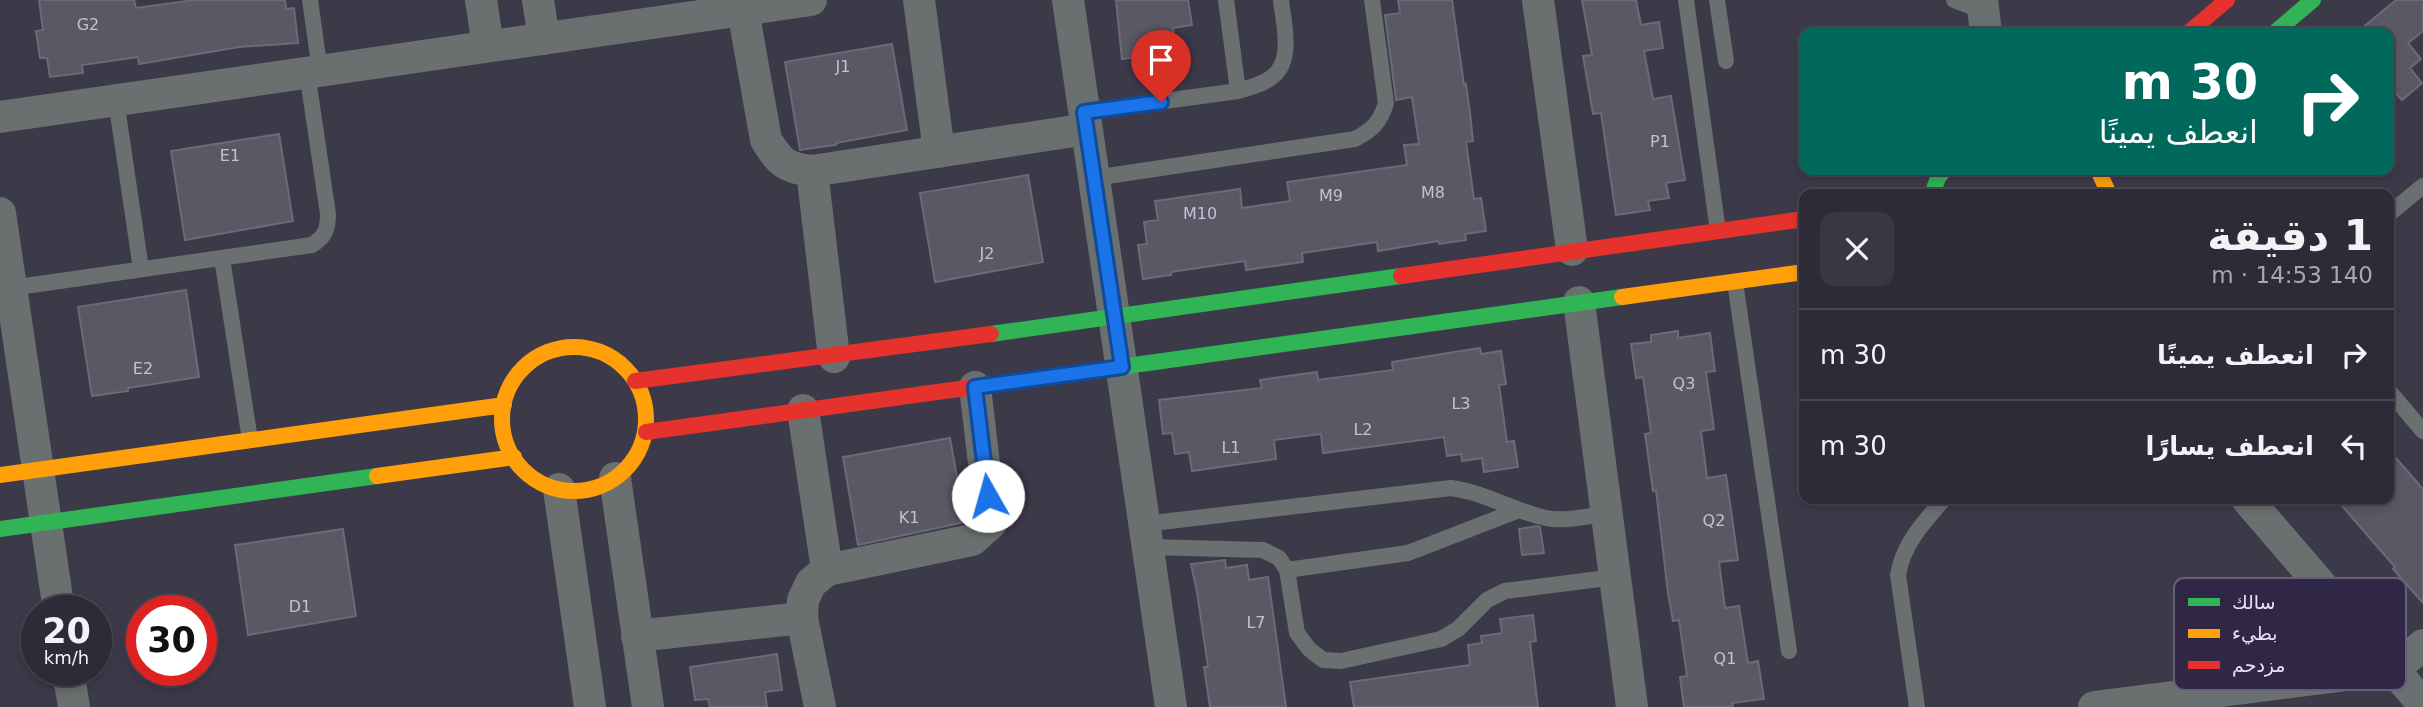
<!DOCTYPE html>
<html lang="ar">
<head>
<meta charset="utf-8">
<style>
	body { margin:0; font-family:"DejaVu Sans","Noto Naskh Arabic",sans-serif; background:#393742; color:#f1f3f6; direction:rtl; height:100vh; display:flex; flex-direction:column; font-size:26px; white-space:nowrap }
	* { box-sizing:border-box; margin:0 }
	p { font-size:23px; color:#a7a7ad }
	.icon { flex:none; width:38px; height:38px; fill:none; stroke:currentColor; stroke-width:2; stroke-linecap:round; stroke-linejoin:round }
	.map { position:relative; flex:1; overflow:hidden; direction:ltr }
	.side { position:absolute; left:1799px; top:189px; width:595px; height:315px; display:flex; flex-direction:column; background:#2d2b37; border-radius:14px; box-shadow:0 4px 10px #0003,0 0 0 2px #484752; direction:rtl }
	.side>* { flex:none }
	.guide { position:absolute; left:1799px; top:28px; width:595px; height:147px; border-radius:14px; box-shadow:0 4px 10px #0003,0 0 0 2px #484752; direction:rtl; background:#00695c; color:#fff; overflow:hidden }
	.speed { position:absolute; left:21px; top:595px; display:flex; gap:14px; font-size:35px; font-weight:700; text-align:center }
	.speed>* { display:grid; place-content:center; width:91px; height:91px; border-radius:50%; background:#2d2b37; box-shadow:0 4px 10px #0003,0 0 0 2px #484752; line-height:1 }
	.speed small { font-size:18px; font-weight:400 }
	.speed .limit { border:10px solid #d22; background:#fff; color:#111 }
	.pin { position:absolute; display:grid; place-items:center; width:60px; height:60px; color:#fff; margin:-72px -30px; border-radius:50% 50% 50% 0; rotate:-45deg; box-shadow:0 0 7px #0007 }
	.pin .icon { rotate:45deg }
	.me { position:absolute; width:77px; margin:-38px; rotate:353deg; stroke-linejoin:round; filter:drop-shadow(0 0 5px #0008) }
	.turn { display:flex; align-items:center; gap:24px; height:147px; padding:0 21px; font-size:32px }
	.turn .icon { width:91px; height:91px; stroke-width:2.5 }
	.turn b { display:block; font-size:49px; line-height:60px }
	.round { display:grid; place-items:center; flex:none; width:74px; height:74px; border-radius:14px; background:#393742 }
	.head { display:flex; align-items:center; justify-content:space-between; height:119px; padding:0 21px }
	h1 { font-size:42px; font-weight:700; line-height:52px }
	ul { padding:0; list-style:none }
	li { display:flex; align-items:center; gap:21px; height:91px; padding:0 21px; border-top:2px solid #484752 }
	li div { flex:1 }
	li b { display:block; font-size:26px }
	li em { font-style:normal }
	.map>svg:first-child { display:block }
	.building { fill:#5b5866; stroke:#6c6a78; stroke-width:2 }
	.lines { fill:none; stroke-linecap:round; stroke-linejoin:round }
	.lane { stroke:#6a6f6f; stroke-width:16 }
	.street { stroke:#6a6f6f; stroke-width:32 }
	.fast { stroke:#30b455; stroke-width:16 }
	.slow { stroke:#ff9f0a; stroke-width:16 }
	.jam { stroke:#e5322d; stroke-width:16 }
	.route-casing { stroke:#114b97; stroke-width:18 }
	.route { stroke:#1a73e8; stroke-width:12 }
	.labels { text-anchor:middle; dominant-baseline:central; stroke-width:7; stroke-linejoin:round; paint-order:stroke }
	.number-label { font-size:16px; fill:#c3c0d2 }
	.key { fill:#2f2745; stroke:#665f7a; stroke-width:2 }
	.key-label { font-size:19px; fill:#e6e2f6 }
</style>
</head>
<body>
<div class="map">
<svg width="2423" height="707" viewBox="0 0 2423 707">
	<rect width="100%" height="100%" fill="#3c3949"/>
	<path class="building" d="M39,0H134L136,8L195,0H285L286,9L294,8L298,43L239,47L139,64L138,57L82,65L83,73L50,77L47,58H40L36,31L43,30Z
		M1116,0H1188L1192,25L1173,28L1175,43L1155,46L1156,54L1122,59Z
		M1398,0H1452L1464,85L1466,84L1470,113L1473,141L1466,142L1474,199L1481,198L1486,231L1465,234L1466,240L1439,244L1438,241L1378,251L1377,242L1302,253L1303,262L1246,270L1245,261L1171,272V275L1143,279L1138,245L1147,244L1144,222L1158,220L1155,201L1240,189L1242,208L1290,201L1287,182L1407,165L1404,145L1419,144L1412,97L1396,100L1385,15L1400,13Z
		M1582,0H1636L1641,25L1659,22L1663,48L1644,51L1653,99L1671,96L1685,180L1666,183L1669,198L1648,201L1650,210L1616,215L1601,113L1593,114L1583,56L1592,55Z
		M2396,0H2423V31L2408,43L2421,59L2410,68L2422,83L2402,100L2389,86V33H2356Z
		M892,44L907,130L836,143V145L800,150L785,62Z
		M279,134L293,221L185,240L171,151Z
		M1028,175L1043,262L935,282L920,193Z
		M186,290L199,377L128,388V391L92,396L78,307Z
		M1678,331V338L1710,333L1715,371L1706,372L1714,429L1701,431L1707,478L1726,475L1738,560L1719,562L1725,608L1739,606L1748,663L1758,661L1764,699L1732,703L1733,707H1684L1680,677L1687,676L1679,620L1673,621L1668,593L1656,490L1653,491L1645,434L1651,433L1643,377L1636,378L1631,344L1651,342V335Z
		M1480,348L1481,354L1501,351L1506,384L1499,385L1507,442L1514,441L1518,467L1484,472L1482,458L1462,461L1461,454L1447,456L1444,437L1323,453L1321,434L1274,440L1276,459L1192,471L1189,452L1175,454L1172,433L1163,434L1159,400L1262,388L1260,380L1317,372L1318,380L1393,370L1392,362Z
		M950,438L965,522L858,545L843,457Z
		M2389,450L2423,489V603L2393,569L2395,567L2336,499H2389Z
		M1537,526L1540,527L1544,553L1522,555L1519,529Z
		M343,529L356,616L248,635L235,545Z
		M1225,560L1226,568L1247,565L1249,580L1268,577L1286,707H1210L1204,667H1208L1197,592L1191,564Z
		M1533,615L1536,641L1530,642L1538,707H1354L1350,682L1470,665L1468,645L1482,643L1481,636L1502,633L1500,619Z
		M777,654L782,690L765,692L767,707H710L708,699L695,700L690,667Z"/>
	<g class="lines">
		<path class="lane" d="M310,0L320,71
			M1226,0L1238,91
			M1686,0L1718,231
			M1717,0L1726,61
			M1954,0L1983,11
			M116,100L141,269
			M1084,112L1238,91C1251,87 1269,83 1278,71C1292,53 1283,20 1281,0
			M1094,178L1355,139C1372,130 1380,123 1386,103L1372,0
			M2389,214L2423,186
			M222,258L250,440
			M1735,282L1789,651
			M11,288L312,245C325,237 328,229 328,214L307,72
			M2389,391L2423,431
			M1144,524L1451,488C1484,492 1513,511 1546,518C1564,522 1588,516 1607,514
			M1148,547L1263,550L1279,558L1287,570L1297,633L1309,649L1323,660L1341,661L1441,639L1458,629L1487,600L1505,591L1615,577
			M1287,570L1408,553L1519,510
			M1917,707L1898,575C1903,544 1924,522 1944,499"/>
		<path class="street" d="M481,0L488,46
			M538,0L544,39
			M919,0L939,152
			M1068,0L1171,707
			M1538,0L1572,250
			M1982,0L1986,33
			M743,10L766,140C780,162 785,168 812,171L1087,129
			M0,117L811,0
			M812,171L834,357
			M0,213L59,611
			M1579,302L1632,707
			M803,410L827,570
			M615,478L648,707
			M559,489L590,707
			M2247,499L2423,704
			M637,636L802,618
			M68,670L74,707
			M820,707L802,618L803,600L811,583L827,570L972,540L991,523L975,387
			M2094,707L2394,669L2423,645"/>
		<path class="fast" d="M2274,33L2313,0
			M1932,194L1938,178L1944,170
			M991,334L1401,276
			M1105,369L1622,297
			M0,529L377,476"/>
		<path class="slow" d="M2098,170L2109,194
			M1622,297L1804,272
			M502 419a72 72 0 1 1 144 0a72 72 0 1 1-144 0Z
			M0,475L504,405
			M377,476L514,457"/>
		<path class="jam" d="M2188,33L2227,0
			M1401,276L1804,219
			M635,381L991,334
			M646,432L1105,369"/>
	</g>
	<g class="lines">
		<g class="route-casing">
			<path id="route" d="M988,496L975,387L1122,367L1084,112L1161,102"/>
		</g>
		<use href="#route" class="route"/>
	</g>
	<g class="labels">
		<g class="number-label">
			<text x="88" y="24">G2</text>
			<text x="843" y="66">J1</text>
			<text x="1660" y="141">P1</text>
			<text x="230" y="155">E1</text>
			<text x="1433" y="192">M8</text>
			<text x="1331" y="195">M9</text>
			<text x="1200" y="213">M10</text>
			<text x="987" y="253">J2</text>
			<text x="143" y="368">E2</text>
			<text x="1684" y="383">Q3</text>
			<text x="1461" y="403">L3</text>
			<text x="1363" y="429">L2</text>
			<text x="1231" y="447">L1</text>
			<text x="909" y="517">K1</text>
			<text x="1714" y="520">Q2</text>
			<text x="300" y="606">D1</text>
			<text x="1256" y="622">L7</text>
			<text x="1725" y="658">Q1</text>
		</g>
	</g>
	<rect x="2174" y="578" width="232" height="112" rx="10" class="key"/>
	<rect x="2188" y="598" width="32" height="8" fill="#30b455"/>
	<rect x="2188" y="629" width="32" height="9" fill="#ff9f0a"/>
	<rect x="2188" y="661" width="32" height="8" fill="#e5322d"/>
	<g class="key-label">
		<text x="2232" y="609">سالك</text>
		<text x="2232" y="640">بطيء</text>
		<text x="2232" y="672">مزدحم</text>
	</g>
</svg>
<div class="speed"><div>20<small>km/h</small></div><div class="limit">30</div></div>
<div class="pin" style="left:1161px;top:102px;background:#d93025"><svg class="icon" aria-label="arrive" viewBox="0 0 24 24"><path d="M6 21V4h12l-3 4 3 4H6"/></svg></div>
<svg class="me" style="left:988px;top:496px" viewBox="-20 -20 40 40"><circle r="19" fill="#fff"/><path d="M0-13L10 11 0 6-10 11z" fill="#1a73e8"/></svg>
<div class="guide">
<div class="turn"><svg class="icon" aria-label="right" viewBox="0 0 24 24"><path d="M7 20v-9h11M14 6l5 5-5 5"/></svg><div><b>30 m</b>انعطف يمينًا</div></div>
</div>
<section class="side">
<div class="head"><div><h1>1 دقيقة</h1><p>140 m · 14:53</p></div><a class="round"><svg class="icon" aria-label="close" viewBox="0 0 24 24"><path d="M6 6l12 12M18 6L6 18"/></svg></a></div>
<ul>
<li><svg class="icon" aria-label="right" viewBox="0 0 24 24"><path d="M7 20v-9h11M14 6l5 5-5 5"/></svg><div><b>انعطف يمينًا</b></div><em>30 m</em></li>
<li><svg class="icon" aria-label="left" viewBox="0 0 24 24"><path d="M17 20v-9H6M10 6l-5 5 5 5"/></svg><div><b>انعطف يسارًا</b></div><em>30 m</em></li>
</ul>
</section>
</div>
</body>
</html>
